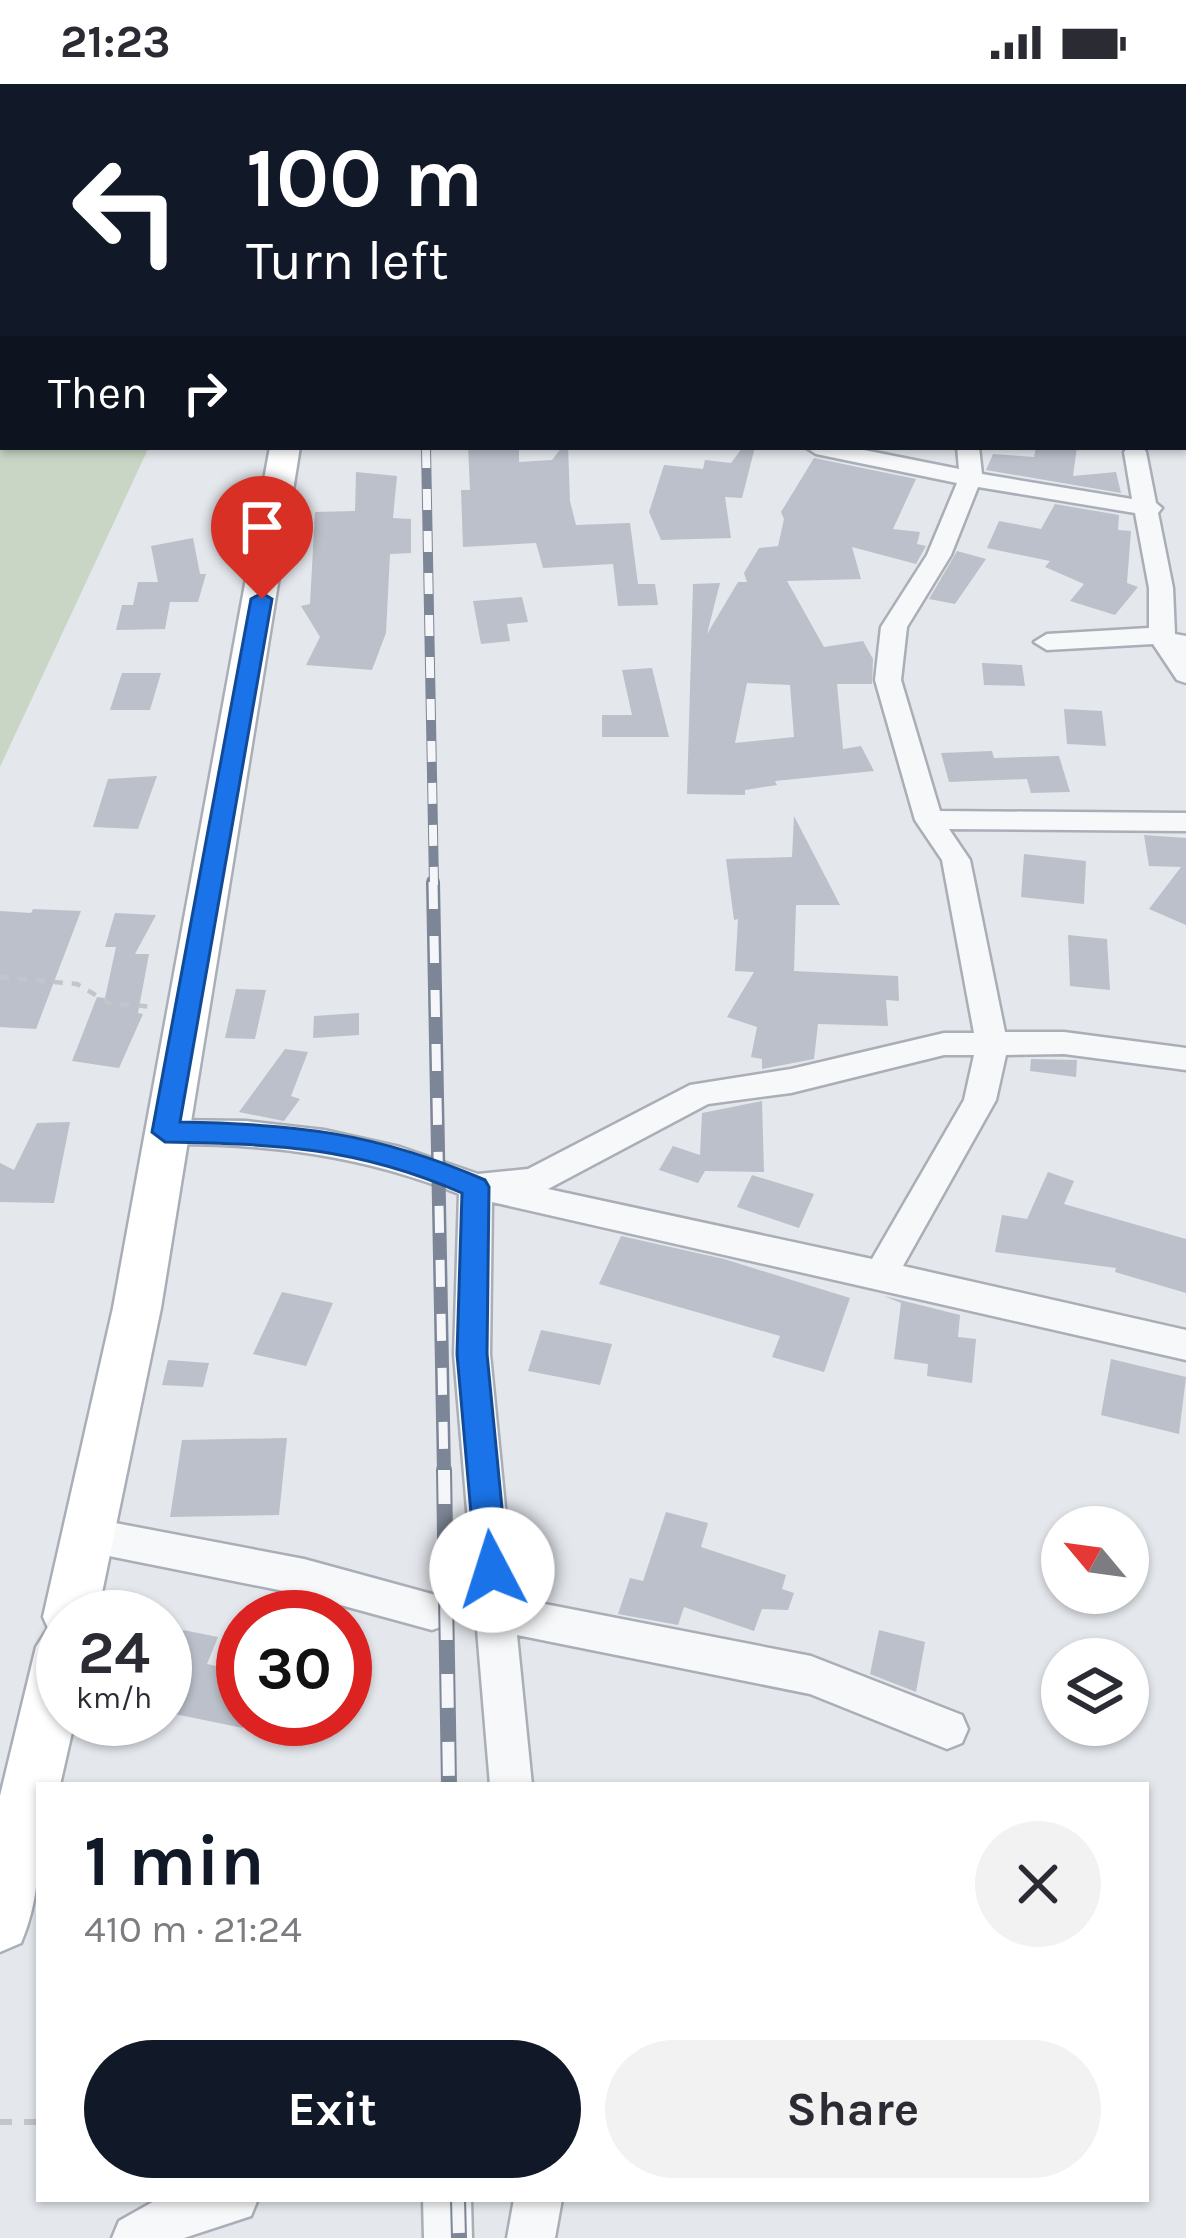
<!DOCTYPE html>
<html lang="en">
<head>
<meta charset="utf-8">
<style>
	body { margin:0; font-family:Karla,sans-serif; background:#f2f2f3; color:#2b2b33; height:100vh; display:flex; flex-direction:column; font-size:45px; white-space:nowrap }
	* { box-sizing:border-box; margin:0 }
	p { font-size:39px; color:#7c7c81 }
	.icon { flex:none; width:66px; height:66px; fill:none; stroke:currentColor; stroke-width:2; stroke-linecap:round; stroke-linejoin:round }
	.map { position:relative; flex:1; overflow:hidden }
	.sheet { position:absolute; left:36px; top:1698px; width:1113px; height:420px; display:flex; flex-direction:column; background:#fff; border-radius:0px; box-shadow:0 3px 9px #0004 }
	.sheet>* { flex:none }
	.hud { position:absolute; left:0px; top:0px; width:1188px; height:366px; box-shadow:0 3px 9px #0004; background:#111827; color:#fff; overflow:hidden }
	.needle { width:78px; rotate:299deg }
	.tools { position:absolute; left:1041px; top:1422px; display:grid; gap:24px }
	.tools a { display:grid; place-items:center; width:108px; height:108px; border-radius:50%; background:#fff; box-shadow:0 3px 9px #0004; font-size:60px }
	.speed { position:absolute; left:36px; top:1506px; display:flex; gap:24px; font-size:60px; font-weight:700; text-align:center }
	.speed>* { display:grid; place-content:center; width:156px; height:156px; border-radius:50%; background:#fff; box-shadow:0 3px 9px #0004; line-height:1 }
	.speed small { font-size:30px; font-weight:400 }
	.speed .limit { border:18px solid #d22; background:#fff; color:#111 }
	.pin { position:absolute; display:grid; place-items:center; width:102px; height:102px; color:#fff; margin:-123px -51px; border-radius:50% 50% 50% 0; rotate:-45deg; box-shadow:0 0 12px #0007 }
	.pin .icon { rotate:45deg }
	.me { position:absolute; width:132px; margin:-66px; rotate:355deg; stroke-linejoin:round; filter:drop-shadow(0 0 9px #0008) }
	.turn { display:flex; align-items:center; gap:42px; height:252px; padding:0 48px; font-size:54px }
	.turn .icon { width:156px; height:156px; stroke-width:2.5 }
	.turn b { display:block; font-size:84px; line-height:102px }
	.then { display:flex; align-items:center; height:114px; padding:0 48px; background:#0003; gap:24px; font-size:45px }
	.round { display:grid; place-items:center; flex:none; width:126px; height:126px; border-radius:63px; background:#f2f2f3 }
	.head { display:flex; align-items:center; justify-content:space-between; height:204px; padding:0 48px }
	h1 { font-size:72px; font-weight:700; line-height:90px; color:#111827 }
	.primary-button { display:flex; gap:24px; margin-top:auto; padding:24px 48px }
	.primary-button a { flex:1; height:138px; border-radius:72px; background:#111827; color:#fff; font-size:48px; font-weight:700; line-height:138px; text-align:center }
	.primary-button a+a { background:#f2f2f3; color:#2b2b33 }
	.status { display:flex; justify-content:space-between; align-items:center; height:84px; padding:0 60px; background:#fff; direction:ltr }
	.status svg { height:33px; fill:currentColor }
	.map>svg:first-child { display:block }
	.green { fill:#c9d6c5 }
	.building { fill:#bbc0ca; fill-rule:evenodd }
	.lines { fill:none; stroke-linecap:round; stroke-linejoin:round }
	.minor-casing { stroke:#a9aeb7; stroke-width:5 }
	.secondary-casing { stroke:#a9aeb7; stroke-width:5 }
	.path-far2 { stroke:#c2c5cb; stroke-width:3; stroke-dasharray:6 6; stroke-linecap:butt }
	.path-far1 { stroke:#c2c5cb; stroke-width:4.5; stroke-dasharray:9 9; stroke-linecap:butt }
	.path { stroke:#c2c5cb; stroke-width:6; stroke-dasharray:12 12; stroke-linecap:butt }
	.minor { fill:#f7f8fa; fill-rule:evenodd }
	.secondary { fill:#fff; fill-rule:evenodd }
	.rail-far2-casing { stroke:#7d8696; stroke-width:10 }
	.rail-far1-casing { stroke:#7d8696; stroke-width:14 }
	.rail-casing { stroke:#7d8696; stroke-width:16 }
	.rail-far2 { stroke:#f4f6f9; stroke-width:8; stroke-dasharray:21; stroke-linecap:butt }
	.rail-far1 { stroke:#f4f6f9; stroke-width:9; stroke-dasharray:27; stroke-linecap:butt }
	.rail { stroke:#f4f6f9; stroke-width:12; stroke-dasharray:34; stroke-linecap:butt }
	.route { fill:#1a73e8; stroke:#114b97; stroke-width:3 }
</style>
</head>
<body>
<div class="status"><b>21:23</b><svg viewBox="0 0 49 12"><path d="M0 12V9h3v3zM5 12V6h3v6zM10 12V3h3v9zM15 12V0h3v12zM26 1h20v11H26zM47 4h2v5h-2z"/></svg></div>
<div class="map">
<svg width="1186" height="2154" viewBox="0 0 1186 2154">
	<rect width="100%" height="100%" fill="#e4e7ec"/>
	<path class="green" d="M0,272L3,363H149L0,683Z"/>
	<path class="building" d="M468,363H519V378L552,376L562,363H568L570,417L576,441L630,439L638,500H655L658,521L618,522L613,480L543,484L536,459L463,463L461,406H470Z
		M743,363H755L742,414L725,413L731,454L661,456L649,428L664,381L703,385L705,376L731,379Z
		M1036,363H1077L1073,392L1116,388L1121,409L986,386L993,370L1034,373Z
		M814,374L916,395L893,445L920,448L917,460L926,462L916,480L852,463L861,495L787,497L824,563L863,557L873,575L872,600H837L843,665L861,662L874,687L775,697L777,701L745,706V711L687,710L693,500L720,499L707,550L738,498H747L744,489L759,464L778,462L784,435L781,428ZM747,599L790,601L794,653L735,659Z
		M356,388L397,392L393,434L411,435V469L390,470L386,549L372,586L306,581L320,553L301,522L310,520L315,428L355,427Z
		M1055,420L1119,431L1118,446L1131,447L1127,499L1138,503L1115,531L1070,517L1084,500L1045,483L1050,477L987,464L999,437L1041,445Z
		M193,454L200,490H206L198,518H170L165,545L116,546L122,521H133L138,498H158L151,462Z
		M957,467L986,475L955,520L929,515Z
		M522,513L528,538L507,540L510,557L481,560L473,517Z
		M982,579L1022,581L1025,602L984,601Z
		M652,584L669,653H602V631H632L622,586Z
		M122,589H161L150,626H110Z
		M1064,625L1102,627L1106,662L1067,660Z
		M992,667L994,674L1059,672L1070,708L1031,709L1027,695L949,698L941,669Z
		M157,692L138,745L93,743L108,695Z
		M794,732L840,821H796L794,887L898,892L899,917L886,916L888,942L818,940L814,975L762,985V975L751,973L757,943L727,933L754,888L735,887L738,835L734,836L726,775L792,773Z
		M1144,751L1186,754V841L1149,825L1181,783L1149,782Z
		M1024,770L1086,777L1084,820L1021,813Z
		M33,825L81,827L36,945L0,943V827L31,829Z
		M115,829L156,831L135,870H149L138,929L143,930L119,984L72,977L97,913L105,914L116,863H105Z
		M1068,851L1107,855L1110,906L1070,902Z
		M236,905L266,906L255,955L225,954Z
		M359,929V951L313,954L314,932Z
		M285,965L308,968L291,1012L300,1015L284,1037L239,1028Z
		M1031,975L1077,976L1076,993L1030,987Z
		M762,1017L764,1088L705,1087L698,1099L659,1086L673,1062L700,1071L702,1029Z
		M70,1038L54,1119L0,1118V1079L14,1086L37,1039Z
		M1048,1088L1074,1097L1064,1120L1186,1155V1209L1115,1188L1116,1184L995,1168L1002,1131L1027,1135Z
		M752,1091L814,1110L799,1144L737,1123Z
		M621,1152L724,1175L850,1214L824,1288L772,1273L780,1252L599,1200Z
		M282,1208L333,1219L306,1282L253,1270Z
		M884,1212L960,1231L958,1253L976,1255L972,1299L927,1292L928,1280L894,1275L901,1219Z
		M541,1246L612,1260L600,1301L528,1287Z
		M1111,1275L1186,1293L1179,1350L1101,1331Z
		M168,1276L209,1279L203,1303L162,1301Z
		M287,1354L279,1431L170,1433L182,1356Z
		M666,1428L708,1439L701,1463L786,1491L782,1505L794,1509L788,1526L762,1525L754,1547L684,1523L678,1541L618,1530L630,1494L643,1497Z
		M183,1546L218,1553L207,1580L243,1588V1644L165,1628V1594Z
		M879,1546L925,1558L916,1608L870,1590Z"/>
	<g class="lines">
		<g class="minor-casing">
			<path id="minor" d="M427,0H445V3H427Z
				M1185,175H1186V187H1185Z
				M0,200H3V212H0Z
				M805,363H849L959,385L957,363H979L982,390L1132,415L1124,368L1128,363H1143L1146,368L1156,419L1162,424L1158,429L1173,504L1175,550L1186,552V599L1177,596L1153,560L1047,566L1034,558L1047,550L1149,544V504L1135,429L978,403L951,471L907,543L901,596L940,727L1186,729V747L949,745L970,776L1005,948H1064L1186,964V986L1064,970L1006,971L996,1016L903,1182L1186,1246V1276L492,1118L490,1270L514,1514L811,1572L962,1631L968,1645L962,1659L947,1665L810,1610L517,1551L532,1701H490L454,1270L459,1110C364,1072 267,1059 165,1060L153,1057L149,1048L153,1039L165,1036L246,1037L324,1046L400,1063L478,1090L528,1085L690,1001L791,985L944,949H974L942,776L915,736L875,596L881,543L927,471L957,399L816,370ZM944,971H974L964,1016L872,1175L548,1105L708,1020L791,1009Z
				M89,1434L304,1475L432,1510L446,1515L452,1528L446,1541L432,1546L304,1511L89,1468L75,1463L70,1451L75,1439Z
				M158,2115H258L251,2132L184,2154H112L119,2137Z
				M423,2115H471L472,2154H424Z
				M514,2115H562L555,2154H507Z"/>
		</g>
		<g class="secondary-casing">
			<path id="secondary" d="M317,0H341V3H317Z
				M270,363H300L161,1224L97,1533H63V1635H75L60,1701H39C39,1756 43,1808 21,1859L0,1868V1712L36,1563L48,1544L43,1533L113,1224Z"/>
		</g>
		<path class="path-far2" d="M647,0L671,3
			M531,3L542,0"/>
		<path class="path-far1" d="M0,893L77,900L109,919L154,923"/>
		<path class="path" d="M0,2038H39"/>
		<use href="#minor" class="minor"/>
		<use href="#secondary" class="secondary"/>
		<g class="rail-far2-casing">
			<path id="rail-far2" d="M426,363L434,801"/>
		</g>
		<g class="rail-far1-casing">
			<path id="rail-far1" d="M433,798L444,1389"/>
		</g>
		<g class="rail-casing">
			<path id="rail" d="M444,1386L449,1701
				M458,2115L459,2154"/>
		</g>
		<use href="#rail-far2" class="rail-far2"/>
		<use href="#rail-far1" class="rail-far1"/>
		<use href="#rail" class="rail"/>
	</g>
	<path class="route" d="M262,509L272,515L180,1038C297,1040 377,1049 485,1096L489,1103L487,1270L508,1486L503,1496L492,1501L480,1496L476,1486L457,1270L462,1109C357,1063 277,1060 165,1058L152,1048L251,515Z"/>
</svg>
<div class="tools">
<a><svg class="needle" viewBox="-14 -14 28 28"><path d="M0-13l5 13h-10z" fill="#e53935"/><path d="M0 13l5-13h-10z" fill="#7c7c81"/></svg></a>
<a><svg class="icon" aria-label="layers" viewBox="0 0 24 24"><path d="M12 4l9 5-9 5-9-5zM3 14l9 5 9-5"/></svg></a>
</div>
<div class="speed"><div>24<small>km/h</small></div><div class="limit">30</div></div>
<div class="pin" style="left:262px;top:515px;background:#d93025"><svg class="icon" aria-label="arrive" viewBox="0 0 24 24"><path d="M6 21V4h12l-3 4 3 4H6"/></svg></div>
<svg class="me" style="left:492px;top:1486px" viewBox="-20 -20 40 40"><circle r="19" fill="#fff"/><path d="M0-13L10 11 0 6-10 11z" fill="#1a73e8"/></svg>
<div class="hud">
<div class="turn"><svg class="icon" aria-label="left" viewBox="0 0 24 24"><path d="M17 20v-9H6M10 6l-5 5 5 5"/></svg><div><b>100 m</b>Turn left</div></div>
<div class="then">Then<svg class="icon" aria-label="right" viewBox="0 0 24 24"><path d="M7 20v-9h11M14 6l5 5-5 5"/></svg></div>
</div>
<section class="sheet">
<div class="head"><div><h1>1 min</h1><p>410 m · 21:24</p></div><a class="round"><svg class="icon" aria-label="close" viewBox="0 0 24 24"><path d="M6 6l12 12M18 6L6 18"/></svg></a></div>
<div class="primary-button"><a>Exit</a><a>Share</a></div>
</section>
</div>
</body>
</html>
